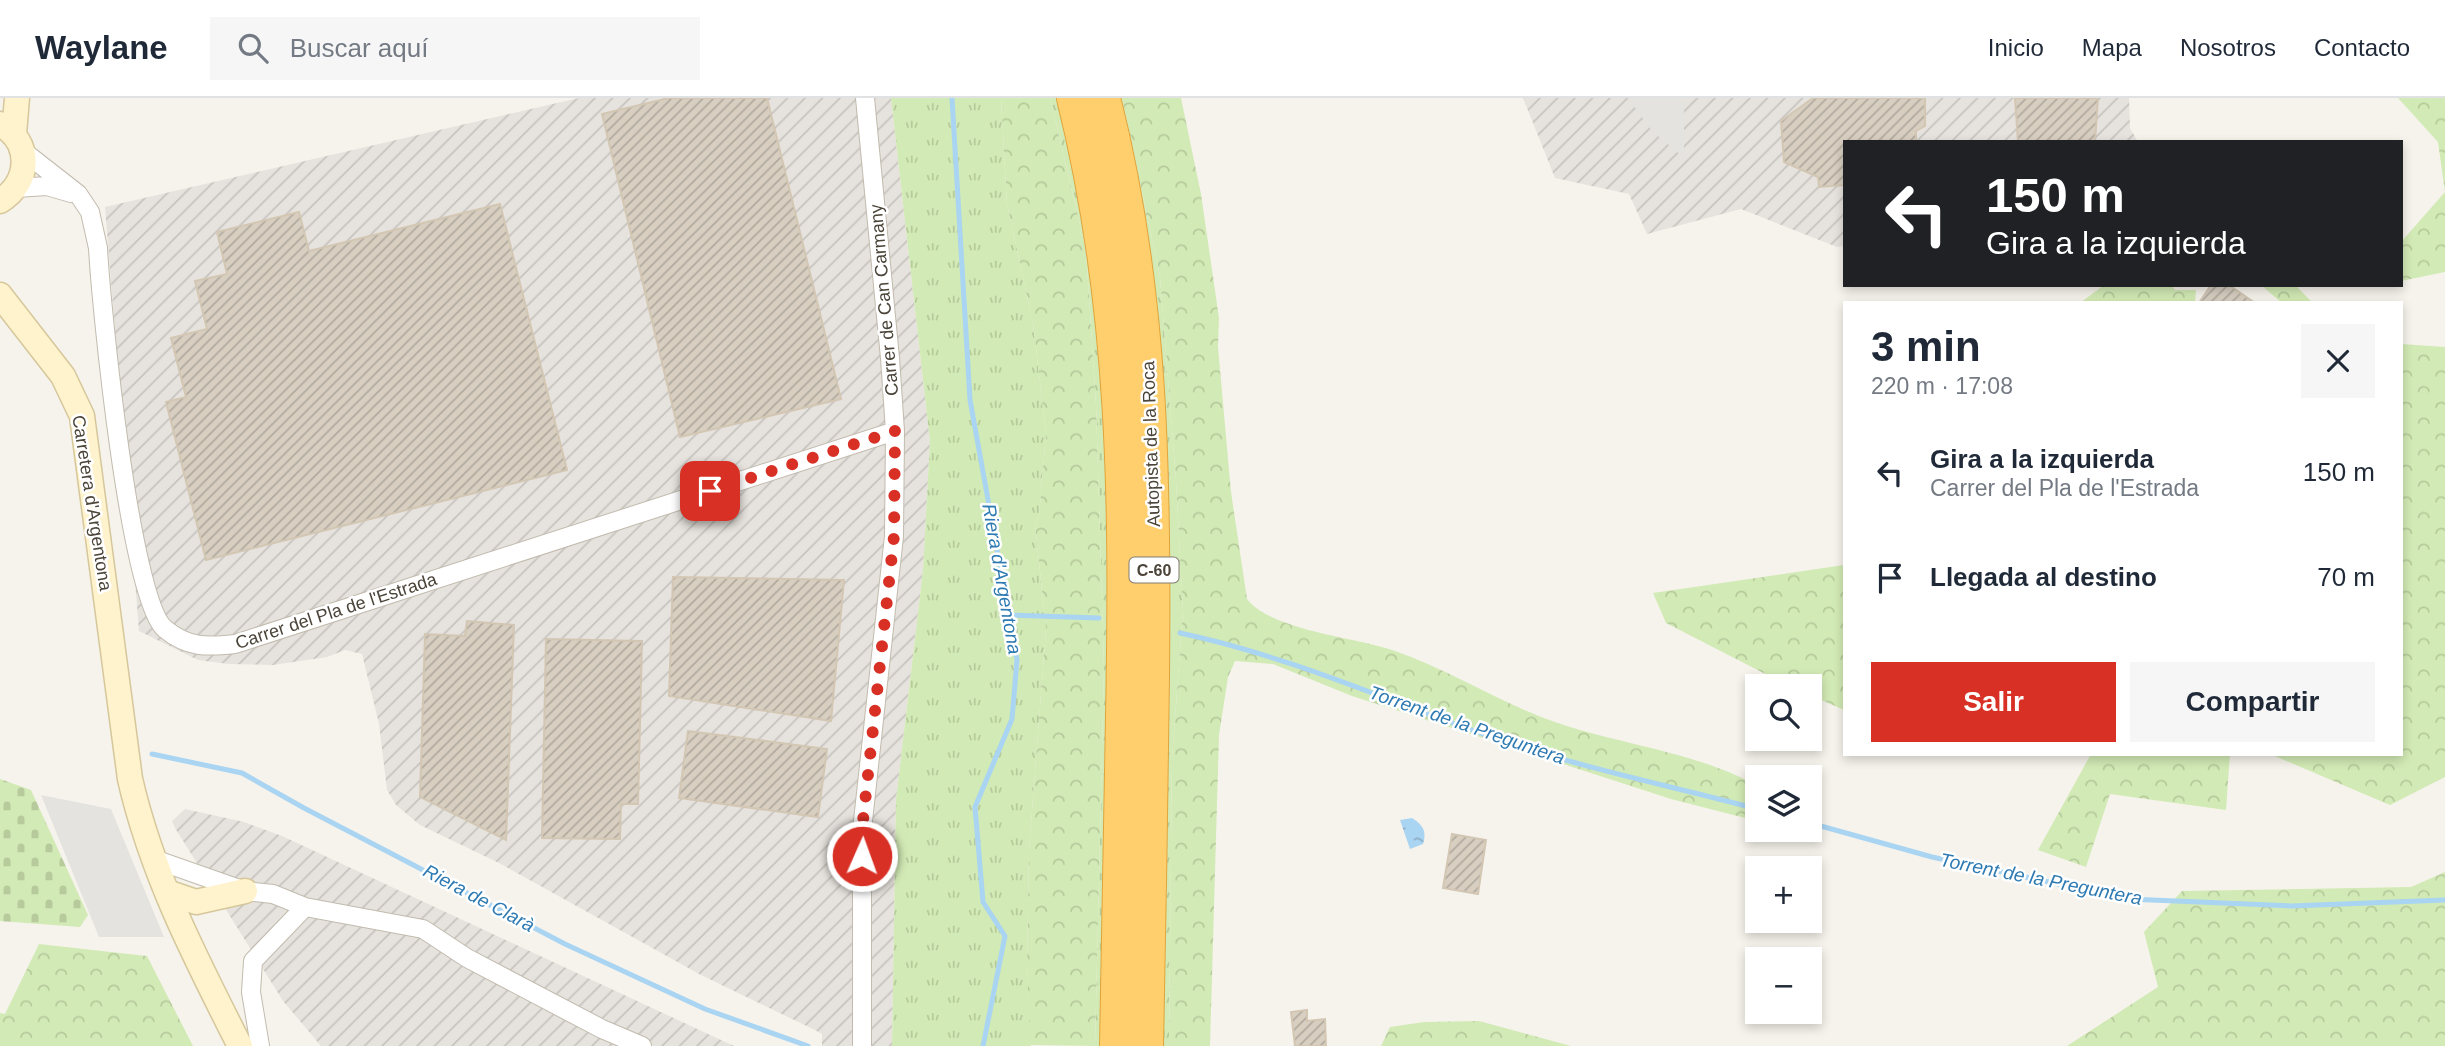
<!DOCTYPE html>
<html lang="es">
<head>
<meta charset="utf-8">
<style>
	body { margin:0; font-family:Helvetica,sans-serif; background:#f6f6f7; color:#1f2937; height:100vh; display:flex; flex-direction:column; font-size:26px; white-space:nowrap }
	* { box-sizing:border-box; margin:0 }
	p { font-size:23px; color:#747a83 }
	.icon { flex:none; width:38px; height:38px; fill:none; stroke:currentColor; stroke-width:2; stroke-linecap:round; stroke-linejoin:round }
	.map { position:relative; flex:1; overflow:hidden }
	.drawer { position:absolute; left:1843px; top:203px; width:560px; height:455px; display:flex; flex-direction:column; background:#fff; border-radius:0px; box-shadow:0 4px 10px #0003 }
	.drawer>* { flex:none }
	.guide { position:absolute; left:1843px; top:42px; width:560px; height:147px; border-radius:0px; box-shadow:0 4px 10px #0003; background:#202124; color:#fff; overflow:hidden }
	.tools { position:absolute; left:1745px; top:576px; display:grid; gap:14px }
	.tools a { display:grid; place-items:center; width:77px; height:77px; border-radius:0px; background:#fff; box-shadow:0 4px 10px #0003; font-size:35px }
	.pin { position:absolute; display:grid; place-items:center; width:60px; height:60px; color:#fff; margin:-30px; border-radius:14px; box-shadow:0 4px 10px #0006 }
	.me { position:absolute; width:77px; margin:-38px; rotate:2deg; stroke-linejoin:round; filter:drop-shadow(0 0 5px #0008) }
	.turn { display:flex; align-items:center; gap:24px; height:147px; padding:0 28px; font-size:32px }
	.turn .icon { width:91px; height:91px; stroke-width:2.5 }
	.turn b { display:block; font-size:49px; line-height:60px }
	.round { display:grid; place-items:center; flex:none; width:74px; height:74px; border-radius:0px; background:#f6f6f7 }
	.head { display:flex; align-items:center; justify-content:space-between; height:119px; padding:0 28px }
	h1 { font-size:42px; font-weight:700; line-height:52px }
	.primary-button { display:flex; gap:14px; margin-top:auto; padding:14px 28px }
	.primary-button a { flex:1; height:80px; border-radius:0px; background:#d93025; color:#fff; font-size:28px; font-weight:700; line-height:80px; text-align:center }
	.primary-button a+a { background:#f6f6f7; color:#1f2937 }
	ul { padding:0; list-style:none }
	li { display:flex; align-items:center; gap:21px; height:105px; padding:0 28px }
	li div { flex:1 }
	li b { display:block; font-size:26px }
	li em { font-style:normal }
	header { display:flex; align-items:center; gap:42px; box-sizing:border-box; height:98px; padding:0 35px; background:#fff; border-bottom:2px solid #e0e1e3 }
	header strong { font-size:33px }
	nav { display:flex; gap:38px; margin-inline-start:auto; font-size:24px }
	.search { width:490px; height:63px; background:#f6f6f7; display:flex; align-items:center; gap:18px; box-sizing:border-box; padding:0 24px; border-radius:0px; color:#747a83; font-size:26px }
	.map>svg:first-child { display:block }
	.industrial { fill:url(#industrial-furrows) }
	.grass { fill:url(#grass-tufts) }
	.forest { fill:url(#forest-crowns) }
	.cemetery { fill:url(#cemetery-stones) }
	.parking { fill:#e5e3e0 }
	.water { fill:url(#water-ripples) }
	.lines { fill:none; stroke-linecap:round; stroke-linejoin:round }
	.stream { stroke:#a9d4f2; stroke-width:5 }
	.building { fill:url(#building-hatch); stroke:#d3c7b4; stroke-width:2 }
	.street-casing { stroke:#c2bbae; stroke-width:20 }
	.secondary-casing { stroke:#d6c79b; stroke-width:27 }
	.highway-casing { stroke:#e0a43c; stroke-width:34 }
	.street { stroke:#fff; stroke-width:18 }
	.secondary { stroke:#fff3cd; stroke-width:24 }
	.highway { stroke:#ffcf6e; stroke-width:32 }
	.route { stroke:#d93025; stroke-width:12; stroke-dasharray:0 21.6 }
	.labels { text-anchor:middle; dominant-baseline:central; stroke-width:5; stroke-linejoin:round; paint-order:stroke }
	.shield { fill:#fff; stroke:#817c74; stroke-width:2 }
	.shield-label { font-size:16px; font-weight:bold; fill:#4b4439 }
	.street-label { font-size:18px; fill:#4b4439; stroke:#fff }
	.water-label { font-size:19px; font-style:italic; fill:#2e7ab2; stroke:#fff }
</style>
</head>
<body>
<header>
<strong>Waylane</strong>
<div class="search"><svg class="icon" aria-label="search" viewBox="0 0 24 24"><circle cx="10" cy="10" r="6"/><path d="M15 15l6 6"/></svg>Buscar aquí</div>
<nav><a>Inicio</a><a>Mapa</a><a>Nosotros</a><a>Contacto</a></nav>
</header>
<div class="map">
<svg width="2445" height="948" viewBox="0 0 2445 948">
	<defs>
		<pattern id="industrial-furrows" width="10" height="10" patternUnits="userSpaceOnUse" patternTransform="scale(1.75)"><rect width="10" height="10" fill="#e6e2dd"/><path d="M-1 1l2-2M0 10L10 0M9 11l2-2" fill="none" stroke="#c7c3be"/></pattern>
		<pattern id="grass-tufts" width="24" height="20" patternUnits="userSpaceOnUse" patternTransform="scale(1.75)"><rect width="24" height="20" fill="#d2eab5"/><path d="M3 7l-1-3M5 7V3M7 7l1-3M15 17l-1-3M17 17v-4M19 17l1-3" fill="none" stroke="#b6ca9c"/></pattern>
		<pattern id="forest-crowns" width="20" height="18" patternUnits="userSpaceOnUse" patternTransform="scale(1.75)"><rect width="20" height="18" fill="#d2eab5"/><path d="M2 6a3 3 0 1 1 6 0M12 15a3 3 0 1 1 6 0" fill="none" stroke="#b6ca9c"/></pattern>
		<pattern id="cemetery-stones" width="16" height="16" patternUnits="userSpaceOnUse" patternTransform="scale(1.75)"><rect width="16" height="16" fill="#d2eab5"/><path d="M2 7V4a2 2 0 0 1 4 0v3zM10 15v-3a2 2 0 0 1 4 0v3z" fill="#b6ca9c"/></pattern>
		<pattern id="water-ripples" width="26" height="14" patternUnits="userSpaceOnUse" patternTransform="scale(1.75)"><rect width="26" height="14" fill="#a9d4f2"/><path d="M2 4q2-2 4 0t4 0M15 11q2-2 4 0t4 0" fill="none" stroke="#8caec5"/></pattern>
		<pattern id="building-hatch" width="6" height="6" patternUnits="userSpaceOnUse" patternTransform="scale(1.75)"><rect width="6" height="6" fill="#d8cfc1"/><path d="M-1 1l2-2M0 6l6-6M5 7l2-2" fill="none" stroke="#b1aa9e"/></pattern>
	</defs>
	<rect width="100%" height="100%" fill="#f6f3ec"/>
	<path class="industrial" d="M579,0H891L930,343L923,472L896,702L892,948H822V936L815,932L701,877L499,765L420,727L396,707L387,692L379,626L362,556L345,552L327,559L273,567L228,566L198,562L139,533L105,109Z
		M1523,0H2129L2130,30L2138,44H1844V148L1837,149L1741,111L1647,136L1629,96L1555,80Z
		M185,711L244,724L282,738L734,948H321L283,903L175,730L172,723Z"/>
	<path class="grass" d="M891,0H1001L1007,106L1033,225L1046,336L1039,417L1035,426L1046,531L1029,752L1027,865L1031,948H892L896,702L923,472L930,343Z
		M1050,0H1122L1160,178L1176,382L1183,512L1172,661L1169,948H1095L1104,569L1096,307L1086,152Z"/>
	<path class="forest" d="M1001,0H1050L1086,152L1096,307L1104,569L1095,948L1030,947L1027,865L1029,752L1046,531L1035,426L1039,417L1046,336L1033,225L1007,106Z
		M1122,0H1181L1201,96L1219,220L1218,249L1231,394L1247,501C1272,533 1355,539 1395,553C1450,572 1500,605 1555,624C1617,646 1701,655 1757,688V723L1671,701L1486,641L1352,598L1273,566L1235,563L1228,579L1219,637L1210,948H1169L1172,661L1183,512L1176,382L1160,178Z
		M2398,0H2445V94L2438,44Z
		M2445,94V174L2401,183V144Z
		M2104,187H2171L2175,192H2196L2195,205H2080Z
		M2261,187H2295L2313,205H2282Z
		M2401,246L2445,249V679L2390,707L2270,656H2401Z
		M1844,467V612L1810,597V588H1789L1666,525L1653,495Z
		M2091,656H2230L2226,712L2110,696L2086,769L2038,752Z
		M2445,774V948H2067L2158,889L2144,834L2182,793L2411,789Z
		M39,846L147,858L193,948H0V915L5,916Z
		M1479,923L1571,948H1381L1390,929L1424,924Z"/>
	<path class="cemetery" d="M0,681L31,692L88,817L80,829L0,823Z"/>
	<path class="parking" d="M1628,0H1684V60L1652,33Z
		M41,697L111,711L164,839H99Z"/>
	<path class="water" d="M1412,720C1423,727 1427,733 1423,746L1410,751L1400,722Z"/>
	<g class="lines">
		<path class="stream" d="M952,0L970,302L1017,562L1012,621L975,709L983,804L1005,838L983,948
			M1009,517L1099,520
			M1180,535C1299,560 1409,613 1524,650C1600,674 1680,690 1757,711
			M152,656L242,675L304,710L565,846L705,911L808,948
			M1810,725L1932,759L2128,801L2291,808L2445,802"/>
	</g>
	<path class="building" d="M669,0H767L841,301L680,339L602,16Z
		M1813,0H1925V28L1916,33V44H1844V87L1819,89L1818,79L1784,64L1781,23Z
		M2015,0H2098L2095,44H2018Z
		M500,106L567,372L206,462L166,304L186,299L171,240L207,231L195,183L227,176L217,134L299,114L309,153Z
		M2211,187H2229L2255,205H2199Z
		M673,479L844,482L831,623L669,598Z
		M467,523L514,527L506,742L420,699L425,536L465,538Z
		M546,541L642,543L638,706H621L620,741L542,740Z
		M688,633L827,651L818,719L679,700Z
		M1452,736L1486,742L1478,796L1443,790Z
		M1307,912V923L1325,921L1326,948H1295L1291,914Z"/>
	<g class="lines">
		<g class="street-casing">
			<path id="street" d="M23,53L78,96L90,114L98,150C101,207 130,502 165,531C188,550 207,549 235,546L895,333
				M16,90L47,88L71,95
				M151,760L245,793L273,796L305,809L423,831L467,860L602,931L642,948
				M260,948L251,894L253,863L305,809
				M862,948V732L894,438L895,333L890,260L865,0"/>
		</g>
		<g class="secondary-casing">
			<path id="secondary" d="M0,26C32,44 31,84 0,103
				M14,36L17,0
				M0,197L63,278L82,318L130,681C152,777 196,861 240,948
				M167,794L196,804L245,793"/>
		</g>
		<g class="highway-casing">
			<path id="highway" d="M1073,0C1125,209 1126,407 1122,620C1120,729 1118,839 1116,948
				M1104,0C1153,192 1155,381 1153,578C1152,701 1149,825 1147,948"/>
		</g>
		<use href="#street" class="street"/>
		<use href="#secondary" class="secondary"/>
		<use href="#highway" class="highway"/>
	</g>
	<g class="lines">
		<path class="route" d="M710,393L895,333L894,438L862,732V758"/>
	</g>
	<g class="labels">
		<rect class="shield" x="1129.5" y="459.5" width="49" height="25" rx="5"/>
		<g class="shield-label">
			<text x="1154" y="472">C-60</text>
		</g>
		<g class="street-label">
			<text transform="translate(884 202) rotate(-95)">Carrer de Can Carmany</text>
			<text transform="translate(1151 346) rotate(-92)">Autopista de la Roca</text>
			<text transform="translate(92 405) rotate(81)">Carretera d'Argentona</text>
			<text transform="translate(336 513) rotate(-18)">Carrer del Pla de l'Estrada</text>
		</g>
		<g class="water-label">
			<text transform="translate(1002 481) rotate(80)">Riera d'Argentona</text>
			<text transform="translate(1467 627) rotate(19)">Torrent de la Preguntera</text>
			<text transform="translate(2041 781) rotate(11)">Torrent de la Preguntera</text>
			<text transform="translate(479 800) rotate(28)">Riera de Clarà</text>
		</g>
	</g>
</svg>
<div class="tools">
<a><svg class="icon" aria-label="search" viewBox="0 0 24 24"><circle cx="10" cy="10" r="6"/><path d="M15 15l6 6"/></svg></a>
<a><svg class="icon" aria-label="layers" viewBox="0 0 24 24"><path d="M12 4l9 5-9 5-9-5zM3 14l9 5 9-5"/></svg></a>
<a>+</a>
<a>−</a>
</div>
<div class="pin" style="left:710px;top:393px;background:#d93025"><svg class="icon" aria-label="arrive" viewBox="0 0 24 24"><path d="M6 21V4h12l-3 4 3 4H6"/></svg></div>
<svg class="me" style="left:862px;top:758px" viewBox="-20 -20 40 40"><circle r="17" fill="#d93025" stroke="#fff" stroke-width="3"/><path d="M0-11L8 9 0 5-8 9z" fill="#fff"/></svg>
<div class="guide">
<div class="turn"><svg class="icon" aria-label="left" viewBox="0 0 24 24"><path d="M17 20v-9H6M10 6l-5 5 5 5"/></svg><div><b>150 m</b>Gira a la izquierda</div></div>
</div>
<section class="drawer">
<div class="head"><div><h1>3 min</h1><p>220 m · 17:08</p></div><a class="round"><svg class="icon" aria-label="close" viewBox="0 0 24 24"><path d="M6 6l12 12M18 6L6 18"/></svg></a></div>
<ul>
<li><svg class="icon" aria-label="left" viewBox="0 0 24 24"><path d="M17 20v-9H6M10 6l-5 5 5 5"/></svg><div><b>Gira a la izquierda</b><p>Carrer del Pla de l'Estrada</p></div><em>150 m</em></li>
<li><svg class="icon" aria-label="arrive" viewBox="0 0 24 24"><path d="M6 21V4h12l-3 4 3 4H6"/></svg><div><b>Llegada al destino</b></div><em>70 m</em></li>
</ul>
<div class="primary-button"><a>Salir</a><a>Compartir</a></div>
</section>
</div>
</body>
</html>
